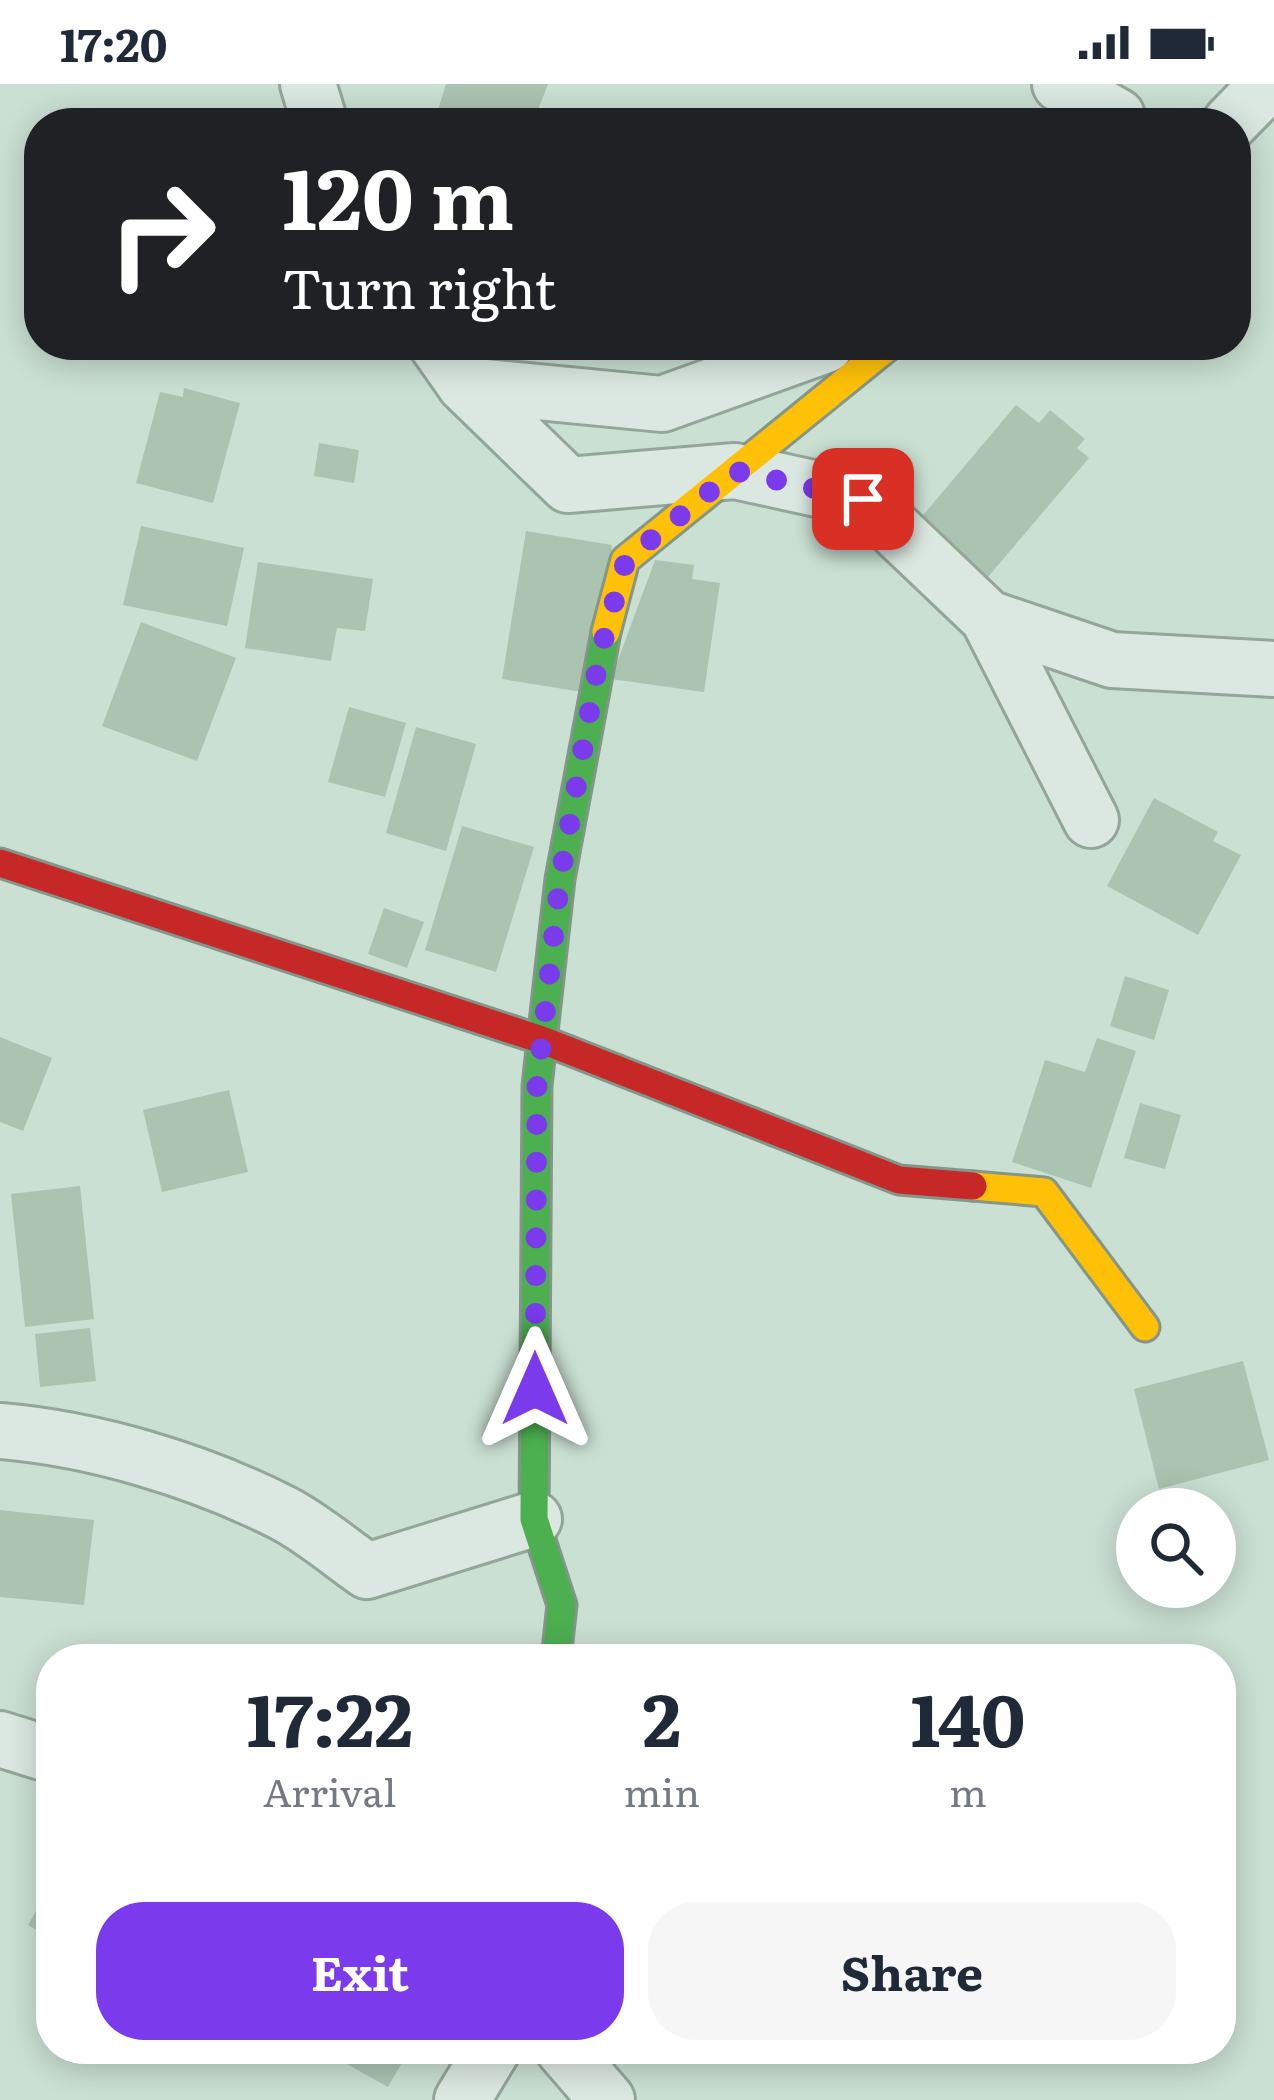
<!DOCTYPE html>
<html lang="en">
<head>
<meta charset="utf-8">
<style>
	body { margin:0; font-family:Literata,serif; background:#f6f6f7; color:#1f2937; height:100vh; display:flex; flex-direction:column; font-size:45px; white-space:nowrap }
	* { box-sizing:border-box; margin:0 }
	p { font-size:39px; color:#747a83 }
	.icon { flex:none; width:66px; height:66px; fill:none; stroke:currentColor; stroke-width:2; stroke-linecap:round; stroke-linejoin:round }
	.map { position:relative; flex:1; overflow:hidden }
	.sheet { position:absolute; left:36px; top:1560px; width:1200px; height:420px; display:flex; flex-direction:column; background:#fff; border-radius:48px; box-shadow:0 6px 30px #0003 }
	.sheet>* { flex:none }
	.banner { position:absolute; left:24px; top:24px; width:1227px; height:252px; border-radius:48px; box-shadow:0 6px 30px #0003; background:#202124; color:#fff; overflow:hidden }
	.buttons { position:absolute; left:1116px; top:1404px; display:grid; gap:24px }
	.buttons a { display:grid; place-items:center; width:120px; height:120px; border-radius:50%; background:#fff; box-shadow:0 6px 30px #0003; font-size:60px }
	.pin { position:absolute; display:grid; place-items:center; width:102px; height:102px; color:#fff; margin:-51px; border-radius:24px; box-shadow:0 6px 18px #0006 }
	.me { position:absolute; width:132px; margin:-66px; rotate:0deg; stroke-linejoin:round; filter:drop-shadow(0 0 9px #0008) }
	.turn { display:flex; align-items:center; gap:42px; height:252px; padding:0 60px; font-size:54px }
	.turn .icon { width:156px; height:156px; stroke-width:2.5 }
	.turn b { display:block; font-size:84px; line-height:102px }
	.eta { display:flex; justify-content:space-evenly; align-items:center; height:204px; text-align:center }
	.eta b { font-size:72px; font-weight:700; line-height:84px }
	.action { display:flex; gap:24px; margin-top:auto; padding:24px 60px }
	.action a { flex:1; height:138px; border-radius:48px; background:#7c3aed; color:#fff; font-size:48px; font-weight:700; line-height:138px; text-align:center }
	.action a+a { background:#f6f6f7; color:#1f2937 }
	.status { display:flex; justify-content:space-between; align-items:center; height:84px; padding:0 60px; background:#fff; direction:ltr }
	.status svg { height:33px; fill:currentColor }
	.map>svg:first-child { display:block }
	.building { fill:#abc3b1 }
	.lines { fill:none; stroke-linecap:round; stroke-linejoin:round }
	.street-casing { stroke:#94a599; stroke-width:60 }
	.fast-casing { stroke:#849589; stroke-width:33 }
	.slow-casing { stroke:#849589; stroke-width:33 }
	.jam-casing { stroke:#849589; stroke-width:33 }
	.street { stroke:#dbe8e1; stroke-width:54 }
	.fast { stroke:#4caf50; stroke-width:27 }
	.slow { stroke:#ffc107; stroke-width:27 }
	.jam { stroke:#c62828; stroke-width:27 }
	.route { stroke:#7c3aed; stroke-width:21; stroke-dasharray:0 37.8 }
</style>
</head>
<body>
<div class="status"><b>17:20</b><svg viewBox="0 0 49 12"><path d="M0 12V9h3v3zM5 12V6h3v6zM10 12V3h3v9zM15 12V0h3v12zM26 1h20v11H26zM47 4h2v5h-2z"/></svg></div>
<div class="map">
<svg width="1274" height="2016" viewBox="0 0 1274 2016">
	<rect width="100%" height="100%" fill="#cae0d3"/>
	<path class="building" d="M446,0H548L533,39H434Z
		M184,304L240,319L213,419L136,399L160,308L183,313Z
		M1016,321L1039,339L1050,326L1085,355L1077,364L1089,374L982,500L914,442Z
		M319,359L359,366L354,399L314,392Z
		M141,442L244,464L227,542L123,521Z
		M526,447L612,461L588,609L502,595Z
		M655,476L694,481L692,495L720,499L704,608L611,595Z
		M258,478L373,495L365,547L337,544L331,577L245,564Z
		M141,538L236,574L197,677L102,642Z
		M349,623L406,639L385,713L328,698Z
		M416,643L476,660L446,767L386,749Z
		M1154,714L1218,748L1213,757L1241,771L1198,851L1107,802Z
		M462,742L534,763L496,888L425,866Z
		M384,824L424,838L407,884L368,870Z
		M1125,892L1169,906L1154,956L1110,942Z
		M0,953L52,974L23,1047L0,1038Z
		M1097,954L1136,967L1091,1104L1012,1078L1045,976L1085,988Z
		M229,1006L248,1088L162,1108L143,1026Z
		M1140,1019L1181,1031L1165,1085L1124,1074Z
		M80,1102L94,1235L25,1243L11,1110Z
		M90,1244L96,1297L40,1303L35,1250Z
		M1243,1277L1269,1376L1159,1405L1134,1305Z
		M0,1426L94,1436L84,1521L0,1513Z
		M51,1800V1854L28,1841Z
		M320,1965H410L388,2003Z"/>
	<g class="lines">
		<g class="street-casing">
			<path id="street" d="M308,0L320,39
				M1060,0L1117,32
				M1230,39L1268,0
				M437,261L465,301L568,401L735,387L863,415L988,534L1112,576L1274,585
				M465,301L662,320L826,261
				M988,534L1091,736
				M0,1347C95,1355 198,1386 283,1429C312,1444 340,1468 367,1487L534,1435
				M0,1655L51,1671
				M563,1965L607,2016
				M462,2016L493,1965"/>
		</g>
		<g class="fast-casing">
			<path id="fast" d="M556,1575L562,1521L534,1435L537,1002L560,795L606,548"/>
		</g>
		<g class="slow-casing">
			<path id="slow" d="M606,548L625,476L890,261
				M973,1102L1044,1108L1145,1243"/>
		</g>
		<g class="jam-casing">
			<path id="jam" d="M0,779L542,956L899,1096L973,1102"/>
		</g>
		<use href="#street" class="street"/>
		<use href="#fast" class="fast"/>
		<use href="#slow" class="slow"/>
		<use href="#jam" class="jam"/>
	</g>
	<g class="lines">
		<path class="route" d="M535,1305L537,1002L560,795L600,569L626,476L735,387L863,415"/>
	</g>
</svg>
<div class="buttons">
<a><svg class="icon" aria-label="search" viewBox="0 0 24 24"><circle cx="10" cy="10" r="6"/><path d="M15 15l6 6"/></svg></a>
</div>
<div class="pin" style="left:863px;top:415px;background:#d93025"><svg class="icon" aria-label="arrive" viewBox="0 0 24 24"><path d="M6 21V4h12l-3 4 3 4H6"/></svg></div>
<svg class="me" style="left:535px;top:1305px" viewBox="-20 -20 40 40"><path d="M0-17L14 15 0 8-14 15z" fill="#7c3aed" stroke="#fff" stroke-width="4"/></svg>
<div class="banner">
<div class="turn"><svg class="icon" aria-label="right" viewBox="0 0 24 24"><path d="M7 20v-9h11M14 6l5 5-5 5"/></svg><div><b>120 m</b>Turn right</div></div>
</div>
<section class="sheet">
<div class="eta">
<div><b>17:22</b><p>Arrival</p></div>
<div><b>2</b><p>min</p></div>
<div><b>140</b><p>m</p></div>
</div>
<div class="action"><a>Exit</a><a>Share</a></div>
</section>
</div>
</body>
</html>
